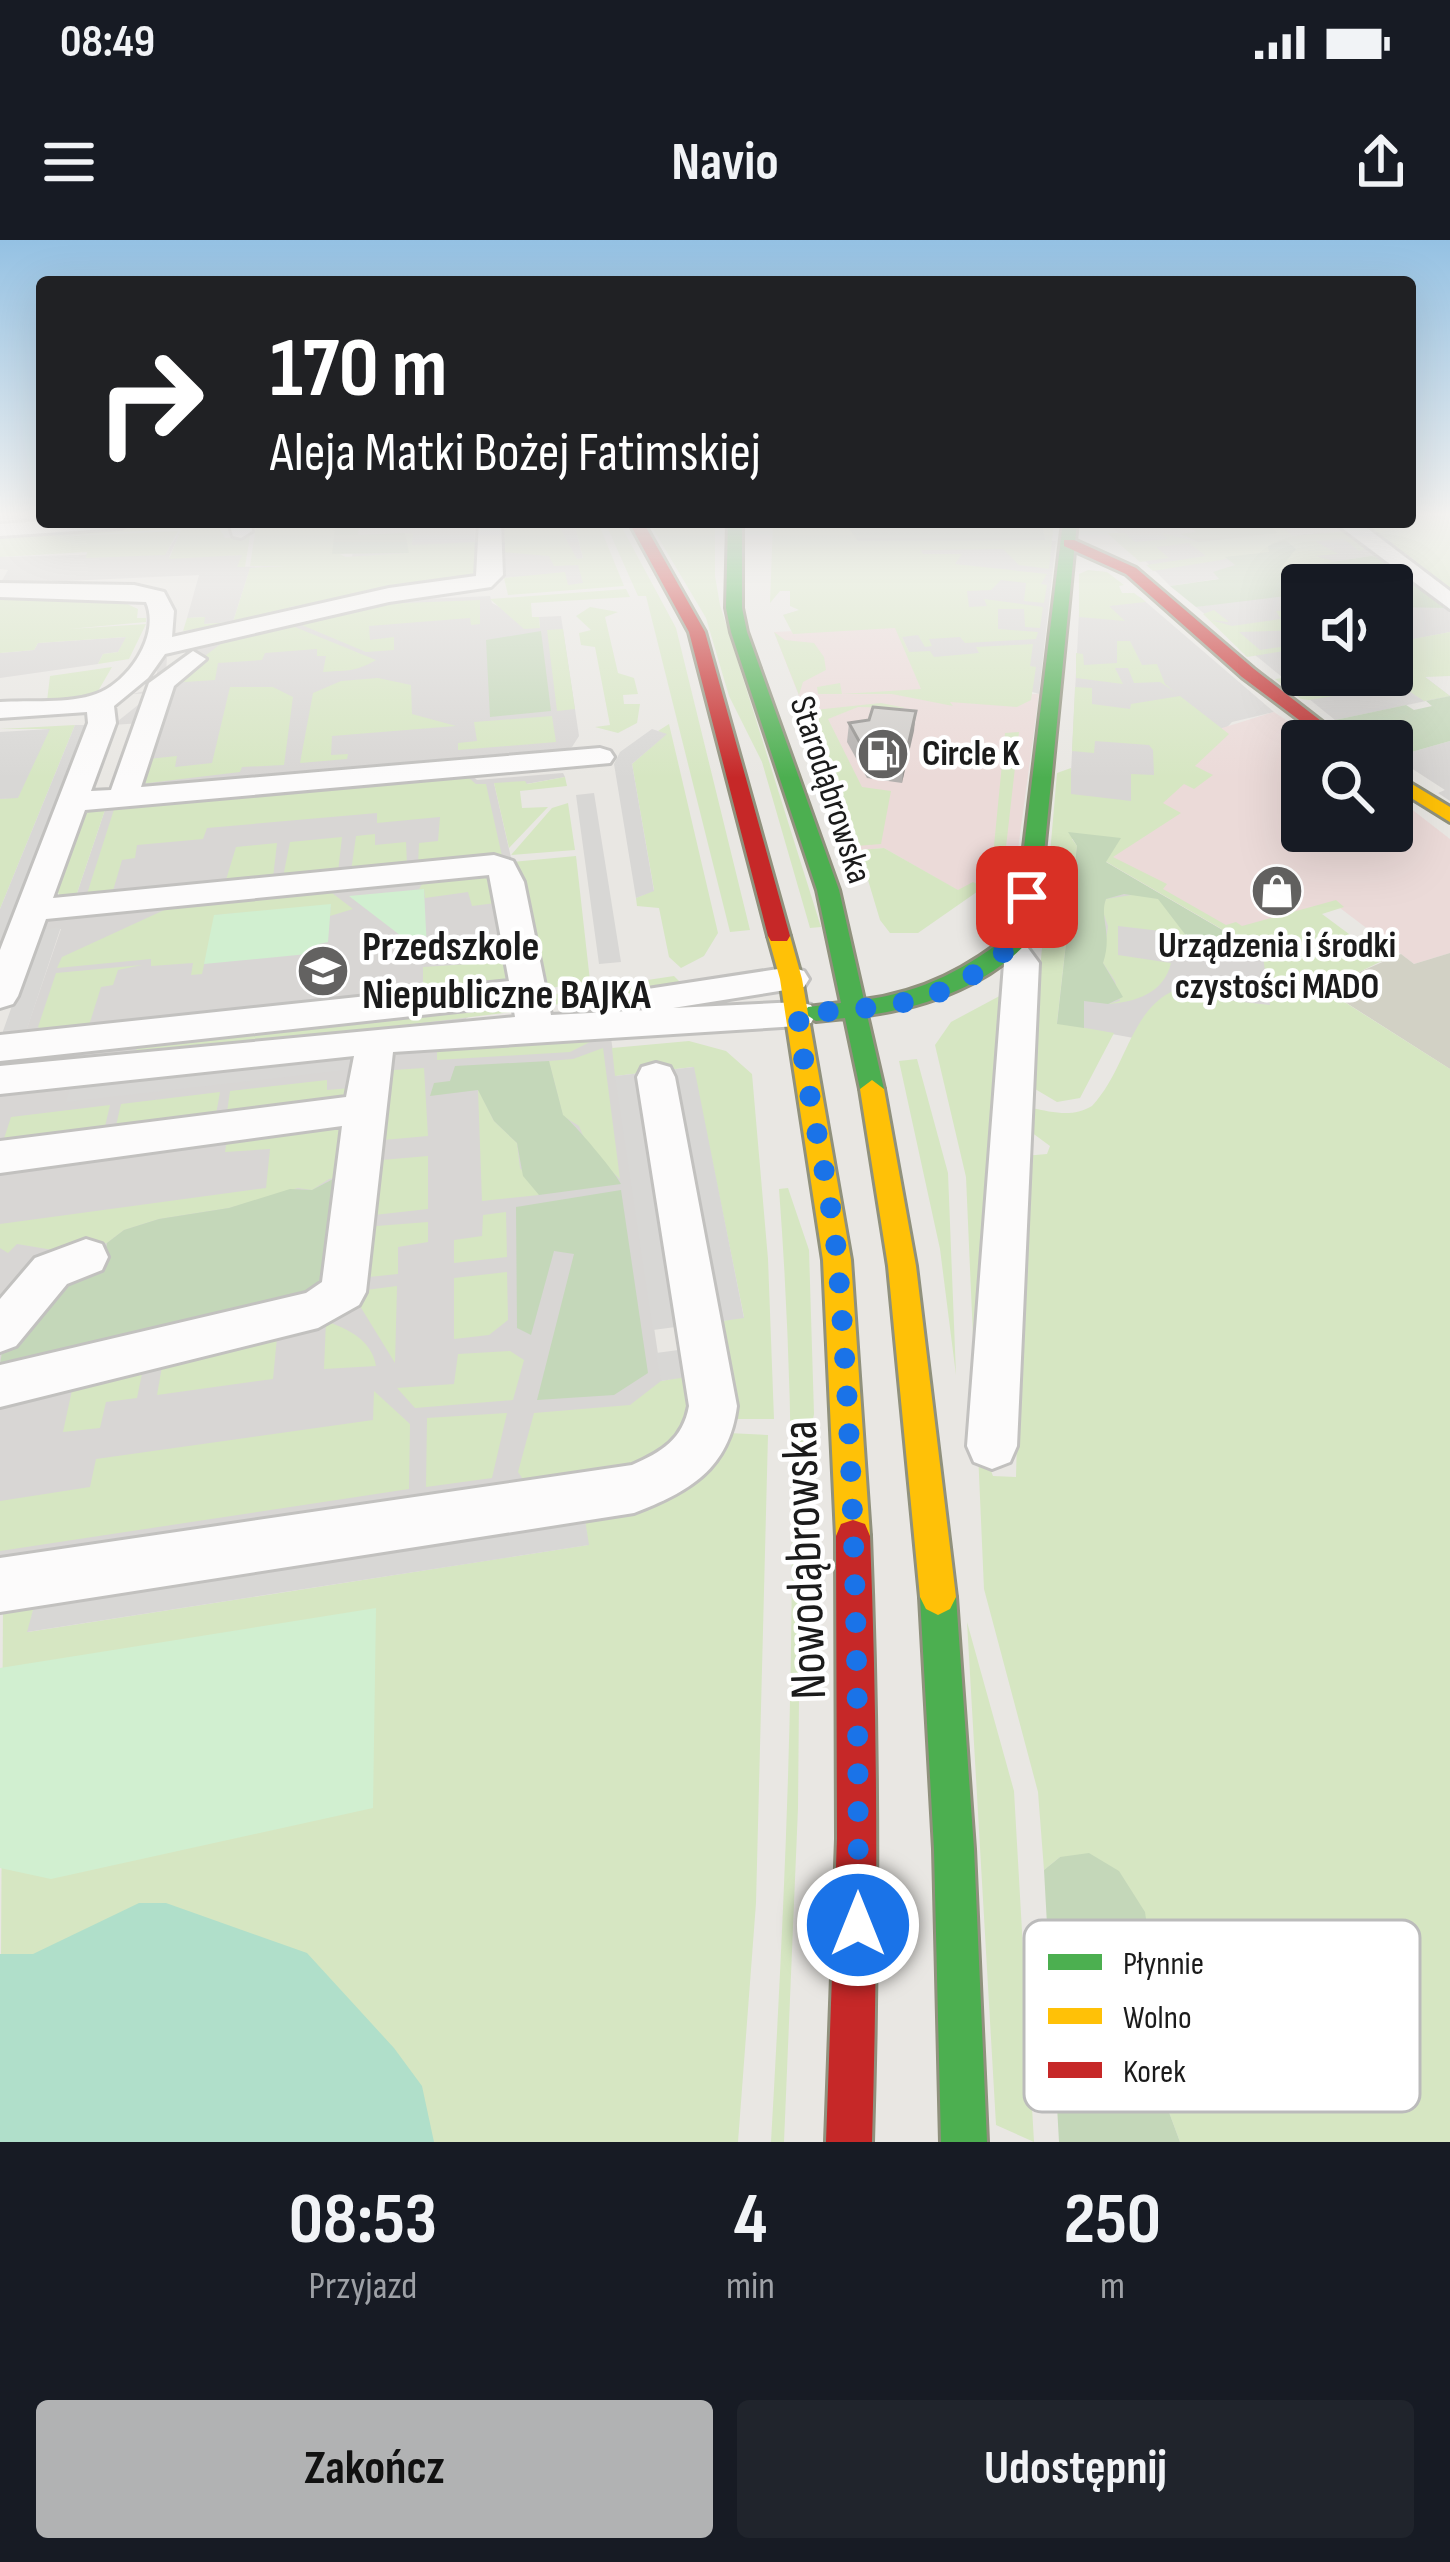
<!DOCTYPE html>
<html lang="pl">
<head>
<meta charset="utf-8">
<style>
	body { margin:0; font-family:"Sofia Sans Condensed",sans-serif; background:#20242c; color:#f1f3f6; height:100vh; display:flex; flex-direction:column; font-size:45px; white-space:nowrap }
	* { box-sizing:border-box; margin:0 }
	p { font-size:39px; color:#9ea1a6 }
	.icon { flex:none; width:66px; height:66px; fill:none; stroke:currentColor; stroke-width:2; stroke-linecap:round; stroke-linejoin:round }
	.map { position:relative; height:1902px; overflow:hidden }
	.details { display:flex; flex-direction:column; background:#171b24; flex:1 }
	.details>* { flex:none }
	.guide { position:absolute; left:36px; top:36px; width:1380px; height:252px; border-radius:12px; box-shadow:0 12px 48px #0002; background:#202124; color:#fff; overflow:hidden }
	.fabs { position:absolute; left:1281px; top:324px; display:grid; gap:24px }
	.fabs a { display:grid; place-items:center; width:132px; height:132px; border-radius:12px; background:#171b24; box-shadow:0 12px 48px #0002; font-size:60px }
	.pin { position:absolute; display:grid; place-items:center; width:102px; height:102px; color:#fff; margin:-51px; border-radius:24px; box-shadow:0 6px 18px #0006 }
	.me { position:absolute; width:132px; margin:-66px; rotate:0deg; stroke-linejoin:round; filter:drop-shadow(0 0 9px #0008) }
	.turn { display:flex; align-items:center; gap:42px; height:252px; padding:0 36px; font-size:54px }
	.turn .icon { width:156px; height:156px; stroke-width:2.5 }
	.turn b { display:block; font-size:84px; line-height:102px }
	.eta { display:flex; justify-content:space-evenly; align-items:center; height:204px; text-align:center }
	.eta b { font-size:72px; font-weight:700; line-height:84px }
	.primary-button { display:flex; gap:24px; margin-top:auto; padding:24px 36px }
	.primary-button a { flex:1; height:138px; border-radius:12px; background:#b1b2b3; color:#111; font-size:48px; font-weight:700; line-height:138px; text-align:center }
	.primary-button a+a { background:#20242c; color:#f1f3f6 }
	.status { display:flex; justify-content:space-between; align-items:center; height:84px; padding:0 60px; background:#171b24; direction:ltr }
	.status svg { height:33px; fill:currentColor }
	header { display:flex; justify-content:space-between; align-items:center; height:156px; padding:0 36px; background:#171b24; font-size:54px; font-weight:700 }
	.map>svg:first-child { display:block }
	.residential { fill:#d8d6d4 }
	.commercial { fill:#ebdad8 }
	.construction { fill:#d2d1c5 }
	.grass { fill:#d6e6c2 }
	.forest { fill:#c4d7b9 }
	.cemetery { fill:#c2d4c2 }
	.park { fill:#d1efd0 }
	.pitch { fill:#b0dfca }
	.parking { fill:#d8d7d5 }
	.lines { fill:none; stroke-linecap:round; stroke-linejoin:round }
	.street-casing { stroke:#c2c1bf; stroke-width:6 }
	.fast-casing { stroke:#90917d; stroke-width:6 }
	.slow-casing { stroke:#90917d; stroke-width:6 }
	.jam-casing { stroke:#90917d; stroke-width:6 }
	.street { fill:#fcfbfb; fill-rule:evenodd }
	.fast { fill:#4caf50; fill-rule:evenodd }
	.slow { fill:#ffc107; fill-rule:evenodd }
	.jam { fill:#c62828; fill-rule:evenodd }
	.wall { fill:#b3b0ae }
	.shaded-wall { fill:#92908d }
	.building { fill:#d0cdca; stroke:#92908d; stroke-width:3 }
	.route { stroke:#1a73e8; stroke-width:21; stroke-dasharray:0 37.8 }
	.labels { text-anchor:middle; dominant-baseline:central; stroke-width:9; stroke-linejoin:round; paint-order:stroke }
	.far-poi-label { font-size:36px; font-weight:bold; fill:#1b1b1b; stroke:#fff; text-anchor:start }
	.far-street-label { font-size:36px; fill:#1b1b1b; stroke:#fff }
	.poi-label { font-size:42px; font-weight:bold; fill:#1b1b1b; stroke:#fff; text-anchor:start }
	.near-street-label { font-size:51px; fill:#1b1b1b; stroke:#fff }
	.key { fill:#fff; stroke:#bbb; stroke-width:3 }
	.key-label { font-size:33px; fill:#1b1b1b }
</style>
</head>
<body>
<div class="status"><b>08:49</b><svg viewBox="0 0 49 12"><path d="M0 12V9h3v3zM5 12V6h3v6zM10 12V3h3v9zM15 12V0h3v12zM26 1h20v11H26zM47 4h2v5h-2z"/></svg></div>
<header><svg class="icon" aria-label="menu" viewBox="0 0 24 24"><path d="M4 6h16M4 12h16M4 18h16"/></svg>Navio<svg class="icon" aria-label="share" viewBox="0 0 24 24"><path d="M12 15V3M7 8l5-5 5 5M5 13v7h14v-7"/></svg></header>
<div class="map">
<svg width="1450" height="1902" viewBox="0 0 1450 1902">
	<rect width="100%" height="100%" fill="#e9e7e3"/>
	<path class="residential" d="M357,282H474L475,309L352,317Z
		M523,282H574L589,344L517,349L515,337L504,338L499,285Z
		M1107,282H1336L1377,315L1170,346Z
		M181,290L169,317L243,315L238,327L285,326L250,328L233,382L203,384L204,377L187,378L199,335L0,344L8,330L0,329V317L166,313Z
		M1056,301L1039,454L783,375L801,370L803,313Z
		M1298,351L1302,354V435H1392V364L1433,358L1450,370V392L1404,401L1425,437L1450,456L1335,480L1196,367Z
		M1080,353L1140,357L1274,472L1232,482L1121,598L1068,592Z
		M490,356L492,363L540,388L539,377L561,376L579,496L572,507L550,513L135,554L141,483L113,485L153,453L132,454L154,449L159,421L167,417L166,432L200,404L382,361Z
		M127,397L118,412L103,414L98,424L0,438V413L34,410L38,403Z
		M1450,501V561L1438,553L1445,550L1394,517Z
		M468,532L477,540L563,533L565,537L526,544L494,543L512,622L75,659L107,564Z
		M1077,606L1323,748L1276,824L1057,784Z
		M484,630L520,738L463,781L14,825L3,814V791L27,788L61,689L39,690L45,674Z
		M611,798L662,1141L658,1220L0,1324V854L416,806Z"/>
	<path class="commercial" d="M897,386L929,455L1039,454L1014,639L992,663L983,645L959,651L884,608L859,610L774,392Z
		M1274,472L1318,501H1302V591H1392V554L1450,599V713L1414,724L1340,668L1237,698L1105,621L1222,488Z"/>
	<path class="construction" d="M1450,713V829L1323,748L1401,714L1414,724Z"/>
	<path class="grass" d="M1410,272H1450V356L1353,282H1410Z
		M271,282H340L333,311L346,317L408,313L405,293L413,294L412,305L475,302L478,331L473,337L290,367L293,373L183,391L187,378L205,377L204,384L233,382L250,328L285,326H250L256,286Z
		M552,282L560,288L577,319L583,318L574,282H598L624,346L508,355L504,338L565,332L568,345L583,343L578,325L554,326L549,316L502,312L499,285Z
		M605,282H619L676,388L750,690L730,692L646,356H638Z
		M649,282H715V336L720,365L821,687L810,688L762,522L729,456L706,378Z
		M773,282H844L859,301L1045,299L1042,282H1054L1049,329L1019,325L1003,309L921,310L923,314H962L955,324L1047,334L1041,344L1047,345L1044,363L1024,361L1026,343L1001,340L991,350L967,351L969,367L987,366L984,359L1043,367L1040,388L1025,387L1024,369H998V389L1038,392L1036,399L965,403L960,397L929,399L932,406L925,407L918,395L902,397L909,412L930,411L934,417L979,413L976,407L1033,404L1030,426L1036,427L1031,460L1017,467L950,462L953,466L892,454H818L817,447L840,443L842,454L921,449L895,388L793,394L783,375L799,370L790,366V351H780L770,363Z
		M1265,282H1336L1341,286H1281L1293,296L1348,291L1369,308L1359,311L1344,299L1315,301L1338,314L1315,316L1335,321L1278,330L1296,309L1285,300L1268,306L1270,312L1153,331L1146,325L1206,316L1189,303L1156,307L1169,318L1140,322L1107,293H1125L1135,302L1167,299L1162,293L1199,302L1276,293Z
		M151,283L152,287L219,286L49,297L178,291L165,315L86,318L87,312L0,317V293L131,289L135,284Z
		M219,288L225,298L250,296L245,327H237L242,315L169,319L181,290Z
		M1088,330L1107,332L1124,345L1119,346L1122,353H1134L1146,362L1109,366L1125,381L1079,377V334Z
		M626,349L630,357L531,363L532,377H539L540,388L524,389L490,359Z
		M1298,351L1302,354V390L1239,392L1260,410L1288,406L1290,410L1247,417L1203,374L1214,370L1229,382L1211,380L1232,386L1281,379L1276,371L1289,370L1291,360L1301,358L1292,352Z
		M9,352L79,354L75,361L125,363L138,369L137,378H146V382L69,389L146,384L129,419L98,424L103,414L118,412L126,397L38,403L34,410L0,413V360Z
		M480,360V384L471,385L470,378L369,386L370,400L394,397V410L366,412L297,383L379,364Z
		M590,367L618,372L605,377L618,433L634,438L638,454L623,455L624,464H640L637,483L618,493L595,487L610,485L595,407L581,405L579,393L591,390L576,376Z
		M290,385L376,420C354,433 344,430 323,432L326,416H317V409L265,413L262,420L218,423L215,440L170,443L227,399Z
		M563,389L575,469L557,471L547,390Z
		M774,392L785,400L814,403L824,417L826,430L803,442L799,455Z
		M1450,392V436L1425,437L1450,456L1424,461L1400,445L1309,460L1301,459L1275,439L1291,437L1313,452L1357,445L1354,435H1404L1392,425V403Z
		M1117,401H1130L1142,425L1157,424L1165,444L1175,452L1160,442L1134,443L1128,428H1115L1123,444L1076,438V413L1083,414L1084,425L1117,423Z
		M112,427L94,458L47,461L50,436Z
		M378,438L411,445L412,474L456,486L332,496L331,515L348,514L347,519L300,523L313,453L341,441Z
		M230,447H273L293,457L284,525L242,527L240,532L140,544L148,519L177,516L175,527L212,523Z
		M1075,447L1092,448V464L1130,469L1131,464L1180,456L1229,494L1195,526L1213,535L1194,549L1184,544L1163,563L1181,573L1113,617L1167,644L1163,649L1226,685L1236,682L1242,686L1336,660L1344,667L1322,674L1384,720L1324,749L1450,829V1902H1180L1142,1799L1144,1769L1060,1617L1044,1630L1038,1552L984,1349L966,937L935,805L951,782L1007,752L989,912L986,1218L993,1236L1016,1237L1024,916L1047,914L1050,906L1031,892V868C1053,872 1072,878 1092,866C1135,820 1129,742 1214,743L1216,759L1270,765L1263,717L1268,716L1105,621L1120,598L1072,599L1077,606L1057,783L1114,793L1080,858L1057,862L1030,846L1057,533L1071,528V554L1131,561V534L1154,535L1153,510L1149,505L1095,501L1094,513L1072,511Z
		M881,463L906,468L858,467L828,479L862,547L891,551L881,604L857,606L805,471Z
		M552,476L556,502L458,510V503L477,501L474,482Z
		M669,484L718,693L704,716L681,728L669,717L659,668L637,666L636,658L654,650L632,524L665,495L658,491Z
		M75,485L0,669V559L18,557L48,489H0Z
		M1019,492L1004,625L992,626L1005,493Z
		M463,533L476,544H486L502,616L418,624L419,603L438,601L440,577L377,583V573L207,588L203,599L137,605L135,618L122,620L112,654L86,657L116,563Z
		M565,537L567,546L520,551L522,568L548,567L509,608L494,543L525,541L527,544Z
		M568,563L575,610L511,615L552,568Z
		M107,564L75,659L60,656L55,648L82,575Z
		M375,594V605L406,602L407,625L351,631L356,596Z
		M342,597L338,632L283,637L290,602Z
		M277,603L273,638L225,643L236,607Z
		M884,608L958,650L973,642L984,647L918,693H890L880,680L859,610Z
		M576,616L590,741L540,750L512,622Z
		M484,630L499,640L504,662L472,666L468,652L425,658L424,649H419L427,636Z
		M323,646L353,669L330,676L331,665L215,675L202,734L191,735L193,723L151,726V719L57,728L62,717L186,660Z
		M1138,654L1159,659L1194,706L1162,701L1161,691L1118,686V715L1171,723C1164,753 1136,762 1108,764L1120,761L1115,741L1103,723L1108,686L1102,669L1106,659Z
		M514,709L512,747L423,756V727L470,724V713Z
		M142,725L118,730L113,745L101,747L87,792L50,796L38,787L56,733Z
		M674,736L683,745L547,766L542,756Z
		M518,759L520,771L135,818L137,807L114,809L116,802Z
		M596,799L570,812L437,820V811L445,803Z
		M689,801L726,811L752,834L768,1019L774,1179H730L716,1082L744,1077L693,827L615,836L612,808Z
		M603,808L620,939L589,910L579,886L563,876L549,821L573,819Z
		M917,819L948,933L956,1135L940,1009L899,821Z
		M424,828L428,896L372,901L378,831Z
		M327,840V850L351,848L350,863L226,879L230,851Z
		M478,849L494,881L517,903L520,928L539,955L482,961Z
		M220,852L215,880L114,894L121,864Z
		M110,865L103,895L1,908L11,877Z
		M352,878L346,936L329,939L312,950L298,948L229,968L159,979L124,990L107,1003L65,1012L17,1004L8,1013L0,1008V984L266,948L270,909L225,912L228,894Z
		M428,916V969L365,976L370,921Z
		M788,948L809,1010L814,1174L801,1242L798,1568L784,1902H771C789,1585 803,1265 779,949Z
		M506,972L507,1017L454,1023V1000L482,996L483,975Z
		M428,982V1002L398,1007V1034L359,1038L363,987Z
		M507,1032L508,1080L489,1095L454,1099V1038Z
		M397,1046L395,1123L360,1066L358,1051Z
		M326,1081C348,1089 372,1100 376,1126L324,1129Z
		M278,1087L273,1139L157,1155L164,1115Z
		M510,1111L524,1120L513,1160L415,1168L397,1148L454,1144L458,1114Z
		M145,1119L137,1158L106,1162L100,1188L63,1192L75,1136Z
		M687,1136L691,1141L687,1199L636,1229L527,1245L518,1232L534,1173L630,1165L661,1141Z
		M374,1151L410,1184L409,1249L0,1311V1261L90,1247L96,1219L373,1180Z
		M507,1173L492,1238L426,1247L427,1178Z
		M728,1193L768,1195L756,1663L738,1902H0L3,1363L36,1359L28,1392L588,1305L584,1273Z
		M967,1382L1014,1551L1034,1902L996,1885Z"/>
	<path class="forest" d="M340,282H435L430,288L388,282L359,285L358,295L405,293L409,313L332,314L335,287Z
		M1186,282H1265L1278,293L1199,302L1180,294L1196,292Z
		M1285,300L1296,309L1279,330L1377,315L1447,368L1392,367V345H1302V354L1196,367L1170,346L1219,339L1213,332L1235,325L1225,317L1269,312L1268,306Z
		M541,391L551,471L490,477L486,400Z
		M1450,456V501L1394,517L1392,501H1369L1335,480L1406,465L1414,470L1432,466L1426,461Z
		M1068,592L1121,598L1106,622L1272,719L1245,715L1243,705L1211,701V707L1194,706L1158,659L1124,654L1106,659C1099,678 1113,693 1103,723L1123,757L1108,764L1084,761V788L1057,784L1077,606Z
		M549,821L563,875C574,883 616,933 621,944L539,955L523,936L517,903L494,881L478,850L430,856L434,843L450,841L455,826Z
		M337,937L333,1046L0,1133C0,1072 55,1047 103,1022L107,1003L124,990L159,979L229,968L290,949L312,950Z
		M621,950L648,1133L614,1155L537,1160L574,1014L554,1011L531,1095L517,1088L516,967Z
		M1089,1613L1119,1631L1145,1672L1153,1727L1142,1799L1180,1902H1059L1044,1630L1060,1617Z"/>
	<path class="cemetery" d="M844,282H1042L1045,300L858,301Z"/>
	<path class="park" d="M424,649L427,711L422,712L349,656Z
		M331,664L328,702L319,704L318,713L204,724L214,675Z
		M376,1368L373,1568L51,1639L0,1628V1428Z"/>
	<path class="pitch" d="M139,1663H166L307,1713L394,1808L422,1846L434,1902H0V1714H33Z"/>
	<path class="parking" d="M75,485H91L0,725V669Z
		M50,489L18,558L0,559V492Z
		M652,489L667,494L632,524L654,651L636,658L614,524L620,512Z
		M594,553L621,722L599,724L576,555Z
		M61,687L27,789L3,791L39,690Z
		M356,814L355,829L66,862L71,845Z
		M694,827L744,1078L716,1082L726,1131L661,1141L656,1113L686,1109L683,1086L653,1090L615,836Z
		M584,1273L589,1305L27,1392L36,1359Z"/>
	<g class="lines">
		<g class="street-casing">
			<path id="street" d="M42,281V282H132L121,288L0,296V284Z
				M229,282H251L252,291L241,298L233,296Z
				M479,282H501L503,335L491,347L389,362L165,414L148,438L114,466L116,483L91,551L111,550L149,443L193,411L206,419L174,446L141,547L600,508L610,511L614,517L610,523L85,570L53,658L494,615L513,621L524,642L551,775L649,770L636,759L641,750L791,727L804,731L809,739L804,747L673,768L798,762L811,765L816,774L811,783L798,786L393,812L366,1052L359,1065L318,1088L0,1167V1125L306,1053L322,1042L342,886L0,933V901L346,857L354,816L0,854V826L515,777L513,765L0,821V795L509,741L489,635L46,679L18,756L13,764L0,768V710L88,483L87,472L0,478V462C29,460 69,464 96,454C128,443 161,395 146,362L0,357V343L134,345L164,352L174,371L172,397L389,348L476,336Z
				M1334,282H1359L1450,351V369Z
				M1010,697L1022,700L1039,723L1017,1206L1010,1222L992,1229L974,1222L967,1206L1004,724L993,708L998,700Z
				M656,823L670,827L675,837L737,1166C729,1229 689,1252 634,1273L0,1372V1318L632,1225C662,1212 683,1199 689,1166L637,837L642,827Z
				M86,999L102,1004L108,1017L102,1030L67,1044L16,1106L0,1112V1059L35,1018Z"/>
		</g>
		<g class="fast-casing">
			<path id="fast" d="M728,282H742V368L747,392L839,650L864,760C923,752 969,728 1014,691L1063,282H1077L1036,693C995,742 929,767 867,775L884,849L872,858L860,849L845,778L816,781L804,773L808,767L841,763L817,650L731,392L726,368Z
				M938,1339L950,1345L956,1357L974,1609L987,1902H941L934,1609L920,1357L926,1345Z"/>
		</g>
		<g class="slow-casing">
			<path id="slow" d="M1392,532L1450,567V582L1392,546Z
				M779,689L790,696L802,739L851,1020L870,1296L865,1308L853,1312L841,1308L836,1296L823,1020L780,739L768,696Z
				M872,840L884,849L916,1026L956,1357L950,1369L938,1375L926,1369L920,1357L888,1026L860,849Z"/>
		</g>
		<g class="jam-casing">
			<path id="jam" d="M629,282H643L705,392L790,696L787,701H771L768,696L689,392Z
				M1064,300H1074L1136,328L1254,429L1347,501H1327L1242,437L1126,334L1064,306Z
				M853,1280L865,1284L870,1296C878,1498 878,1700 872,1902H826L837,1599L836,1296L841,1284Z"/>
		</g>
		<use href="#street" class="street"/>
		<use href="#fast" class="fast"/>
		<use href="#slow" class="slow"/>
		<use href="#jam" class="jam"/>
	</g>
	<path class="wall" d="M916,471L902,543L867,538L847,502L849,483Z"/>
	<path class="shaded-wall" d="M916,471L914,491L902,543L904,523Z"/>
	<path class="building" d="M873,467L916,471L904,523L869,519L849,483L869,480Z"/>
	<linearGradient id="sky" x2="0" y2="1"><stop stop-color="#94c1e3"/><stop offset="0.51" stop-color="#f5f4f2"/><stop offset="1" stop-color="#f5f4f2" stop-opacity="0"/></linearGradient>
	<rect width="1450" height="538" fill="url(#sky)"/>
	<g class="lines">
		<path class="route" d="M858,1685C859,1465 856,1246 838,1027C831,942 806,859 798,774C901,765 947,768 1025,693L1027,657"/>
	</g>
	<defs>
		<g id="fuel-disc" transform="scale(2.7)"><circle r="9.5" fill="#636261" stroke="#fff"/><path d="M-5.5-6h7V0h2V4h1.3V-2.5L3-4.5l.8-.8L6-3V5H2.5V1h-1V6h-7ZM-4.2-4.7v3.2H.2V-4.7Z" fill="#fff"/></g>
		<g id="shop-disc" transform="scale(2.7)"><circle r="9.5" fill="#636261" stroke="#fff"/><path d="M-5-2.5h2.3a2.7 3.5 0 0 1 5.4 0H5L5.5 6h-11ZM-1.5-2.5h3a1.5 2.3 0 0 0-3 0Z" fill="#fff"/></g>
		<g id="school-disc" transform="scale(2.7)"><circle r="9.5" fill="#636261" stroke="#fff"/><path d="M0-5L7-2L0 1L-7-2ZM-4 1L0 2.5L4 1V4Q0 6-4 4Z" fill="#fff"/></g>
	</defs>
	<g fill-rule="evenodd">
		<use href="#fuel-disc" x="883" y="514"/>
		<use href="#shop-disc" x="1277" y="651"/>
		<use href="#school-disc" x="323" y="731"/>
	</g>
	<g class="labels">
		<g class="far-poi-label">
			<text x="922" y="514">Circle K</text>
			<text x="1277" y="706" text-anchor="middle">Urządzenia i środki<tspan x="1277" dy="41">czystości MADO</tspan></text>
		</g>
		<g class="far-street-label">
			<text transform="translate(830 550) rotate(72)">Starodąbrowska</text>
		</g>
		<g class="poi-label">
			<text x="362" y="707">Przedszkole<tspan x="362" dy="48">Niepubliczne BAJKA</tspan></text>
		</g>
		<g class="near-street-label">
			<text transform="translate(805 1320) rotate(-92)">Nowodąbrowska</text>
		</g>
	</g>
	<rect x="1024" y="1680" width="396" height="192" rx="18" class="key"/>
	<rect x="1048" y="1714" width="54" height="16" fill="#4caf50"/>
	<rect x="1048" y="1768" width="54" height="16" fill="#ffc107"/>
	<rect x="1048" y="1822" width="54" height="16" fill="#c62828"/>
	<g class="key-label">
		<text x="1123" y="1734">Płynnie</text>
		<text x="1123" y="1788">Wolno</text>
		<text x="1123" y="1842">Korek</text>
	</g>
</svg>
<div class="fabs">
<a><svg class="icon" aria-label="sound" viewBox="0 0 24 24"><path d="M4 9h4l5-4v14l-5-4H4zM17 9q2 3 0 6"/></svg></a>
<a><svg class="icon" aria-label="search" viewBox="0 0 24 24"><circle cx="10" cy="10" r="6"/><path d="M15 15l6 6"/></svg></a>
</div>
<div class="pin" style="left:1027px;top:657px;background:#d93025"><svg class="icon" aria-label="arrive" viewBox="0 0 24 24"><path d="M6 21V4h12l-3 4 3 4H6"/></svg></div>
<svg class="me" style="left:858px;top:1685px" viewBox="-20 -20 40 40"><circle r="17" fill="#1a73e8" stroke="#fff" stroke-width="3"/><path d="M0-11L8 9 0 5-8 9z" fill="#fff"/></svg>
<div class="guide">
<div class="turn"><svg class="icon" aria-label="right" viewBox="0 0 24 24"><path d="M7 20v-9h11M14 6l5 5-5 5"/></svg><div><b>170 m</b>Aleja Matki Bożej Fatimskiej</div></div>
</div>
</div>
<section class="details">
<div class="eta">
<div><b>08:53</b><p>Przyjazd</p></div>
<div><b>4</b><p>min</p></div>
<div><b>250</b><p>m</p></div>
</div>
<div class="primary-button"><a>Zakończ</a><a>Udostępnij</a></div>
</section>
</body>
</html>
